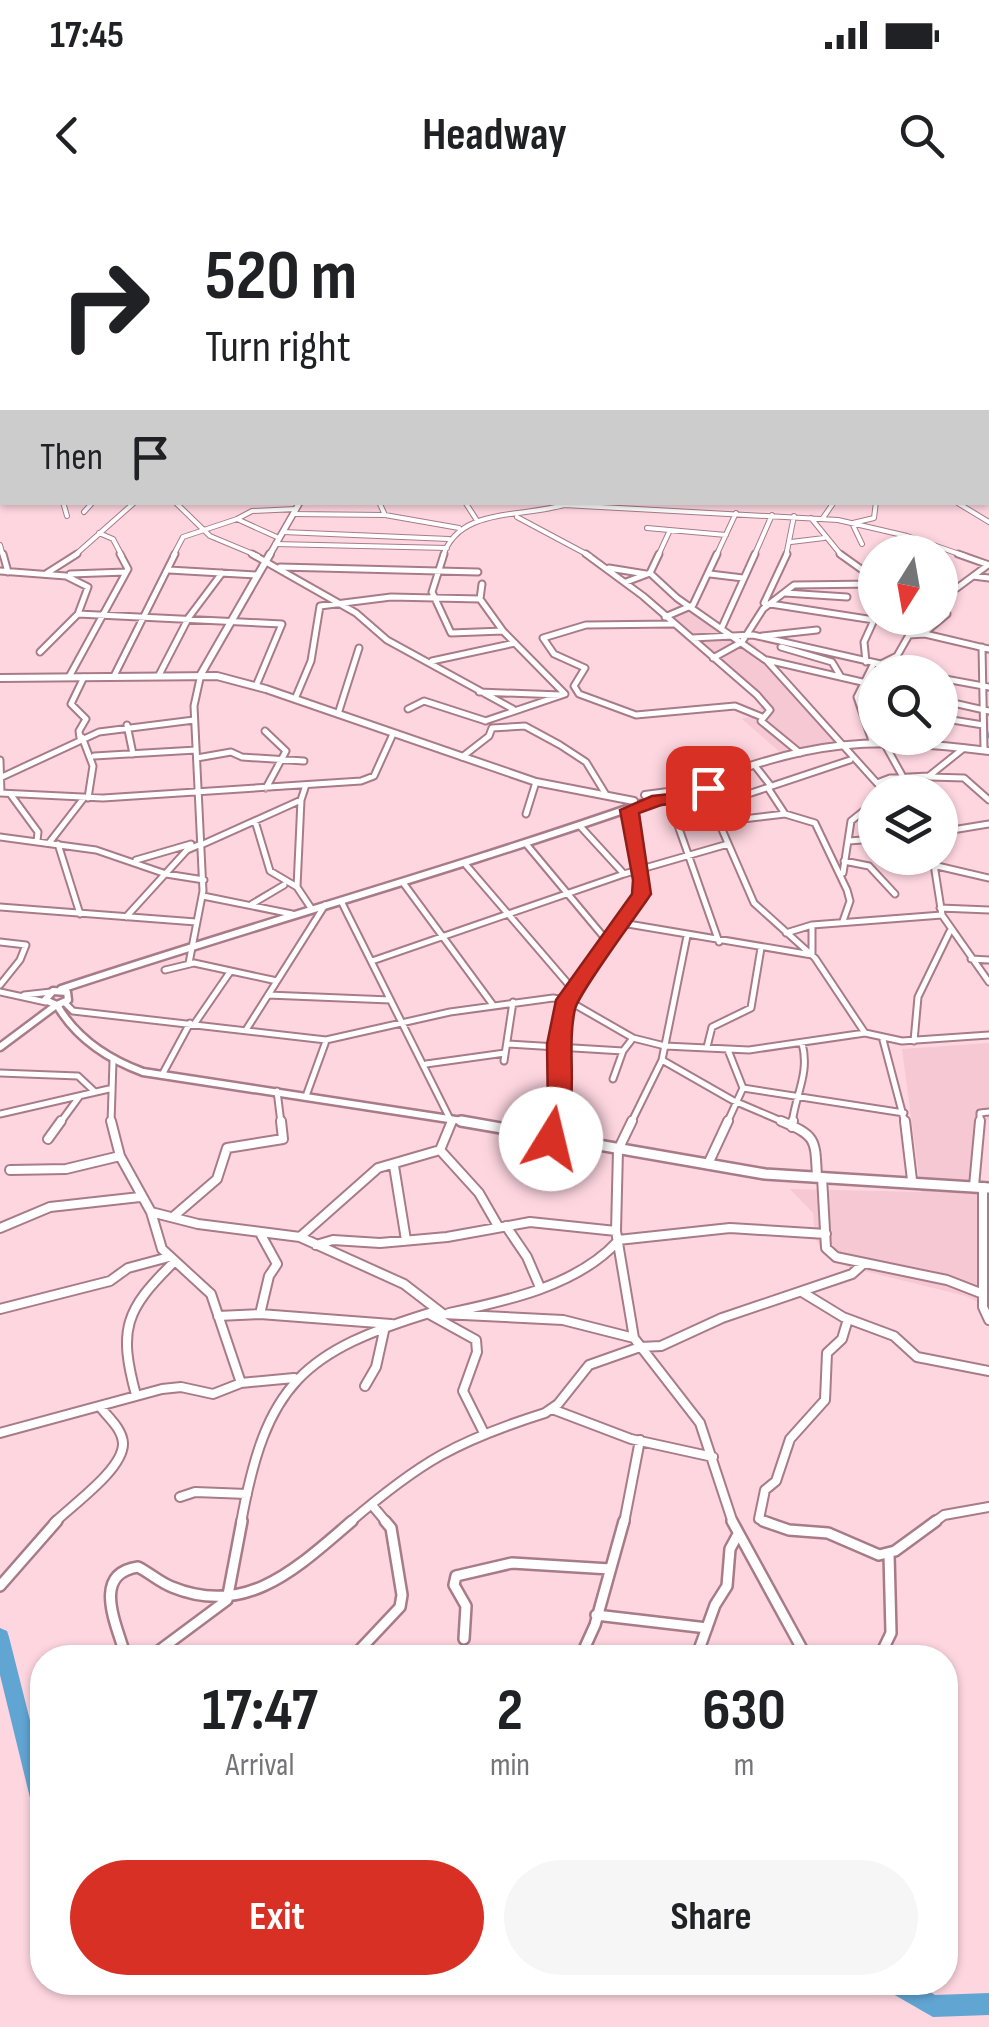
<!DOCTYPE html>
<html lang="en">
<head>
<meta charset="utf-8">
<style>
	body { margin:0; font-family:"Sofia Sans Condensed",sans-serif; background:#f6f6f6; color:#202124; height:100vh; display:flex; flex-direction:column; font-size:38px; white-space:nowrap }
	* { box-sizing:border-box; margin:0 }
	p { font-size:32px; color:#757577 }
	.icon { flex:none; width:55px; height:55px; fill:none; stroke:currentColor; stroke-width:2; stroke-linecap:round; stroke-linejoin:round }
	.map { position:relative; flex:1; overflow:hidden }
	.side { position:absolute; left:30px; top:1445px; width:928px; height:350px; display:flex; flex-direction:column; background:#fff; border-radius:40px; box-shadow:0 2px 8px #0004 }
	.side>* { flex:none }
	.hud { position:absolute; left:0px; top:0px; width:990px; height:305px; box-shadow:0 2px 8px #0004; background:#fff; color:#202124; overflow:hidden }
	.needle { width:65px; rotate:191deg }
	.tools { position:absolute; left:858px; top:335px; display:grid; gap:20px }
	.tools a { display:grid; place-items:center; width:100px; height:100px; border-radius:50%; background:#fff; box-shadow:0 2px 8px #0004; font-size:50px }
	.pin { position:absolute; display:grid; place-items:center; width:85px; height:85px; color:#fff; margin:-42px; border-radius:20px; box-shadow:0 5px 15px #0006 }
	.me { position:absolute; width:110px; margin:-55px; rotate:9deg; stroke-linejoin:round; filter:drop-shadow(0 0 8px #0008) }
	.turn { display:flex; align-items:center; gap:35px; height:210px; padding:0 40px; font-size:45px }
	.turn .icon { width:130px; height:130px; stroke-width:2.5 }
	.turn b { display:block; font-size:70px; line-height:85px }
	.then { display:flex; align-items:center; height:95px; padding:0 40px; background:#0003; gap:20px; font-size:38px }
	.eta { display:flex; justify-content:space-evenly; align-items:center; height:170px; text-align:center }
	.eta b { font-size:60px; font-weight:700; line-height:70px }
	.cta { display:flex; gap:20px; margin-top:auto; padding:20px 40px }
	.cta a { flex:1; height:115px; border-radius:60px; background:#d93025; color:#fff; font-size:40px; font-weight:700; line-height:115px; text-align:center }
	.cta a+a { background:#f6f6f6; color:#202124 }
	.status { display:flex; justify-content:space-between; align-items:center; height:70px; padding:0 50px; background:#fff; direction:ltr }
	.status svg { height:28px; fill:currentColor }
	header { display:flex; justify-content:space-between; align-items:center; height:130px; padding:0 40px; background:#fff; font-size:45px; font-weight:700 }
	.map>svg:first-child { display:block }
	.built { fill:#f5c8d4 }
	.lines { fill:none; stroke-linecap:round; stroke-linejoin:round }
	.stream { stroke:#61a5d3; stroke-width:2.5 }
	.river { fill:#61a5d3; fill-rule:evenodd }
	.minor-far4-casing { stroke:#a87b88; stroke-width:5 }
	.minor-far3-casing { stroke:#a87b88; stroke-width:6 }
	.minor-far2-casing { stroke:#a87b88; stroke-width:9 }
	.minor-far1-casing { stroke:#a87b88; stroke-width:12 }
	.minor-casing { stroke:#a87b88; stroke-width:14 }
	.tertiary-far2-casing { stroke:#a87b88; stroke-width:9 }
	.tertiary-far1-casing { stroke:#a87b88; stroke-width:11 }
	.tertiary-casing { stroke:#a87b88; stroke-width:14 }
	.secondary-far1-casing { stroke:#a87b88; stroke-width:8 }
	.secondary-casing { stroke:#a87b88; stroke-width:10 }
	.minor-far4 { stroke:#fff; stroke-width:2.5 }
	.minor-far3 { stroke:#fff; stroke-width:4 }
	.minor-far2 { stroke:#fff; stroke-width:5 }
	.minor-far1 { stroke:#fff; stroke-width:8 }
	.minor { stroke:#fff; stroke-width:9 }
	.tertiary-far2 { stroke:#fff; stroke-width:5 }
	.tertiary-far1 { stroke:#fff; stroke-width:6 }
	.tertiary { stroke:#fff; stroke-width:9 }
	.secondary-far1 { stroke:#fff; stroke-width:5 }
	.secondary { stroke:#fff; stroke-width:6 }
	.route { fill:#d93025; stroke:#8d1f18; stroke-width:2.5 }
</style>
</head>
<body>
<div class="status"><b>17:45</b><svg viewBox="0 0 49 12"><path d="M0 12V9h3v3zM5 12V6h3v6zM10 12V3h3v9zM15 12V0h3v12zM26 1h20v11H26zM47 4h2v5h-2z"/></svg></div>
<header><svg class="icon" aria-label="back" viewBox="0 0 24 24"><path d="M15 5l-7 7 7 7"/></svg>Headway<svg class="icon" aria-label="search" viewBox="0 0 24 24"><circle cx="10" cy="10" r="6"/><path d="M15 15l6 6"/></svg></header>
<div class="map">
<svg width="989" height="1827" viewBox="0 0 989 1827">
	<rect width="100%" height="100%" fill="#fed6e0"/>
	<path class="built" d="M692,408L754,444L835,540L782,554L742,519L763,512L759,508L764,506L659,417Z
		M989,843V920L977,922L969,981L989,984V1108L966,1096L848,1067L826,1056L815,1038L813,1013L790,989L921,992L902,849Z"/>
	<g class="lines">
		<path class="stream" d="M986,529L989,537"/>
		<path class="river" d="M0,1428L7,1431L9,1437L42,1568V1616L35,1613L32,1606L0,1475Z
			M883,1782H915L935,1795L989,1793V1815L933,1817L886,1790Z"/>
		<g class="minor-far4-casing">
			<path id="minor-far4" d="M934,0H946
				M167,2L174,0
				M769,2L774,0"/>
		</g>
		<g class="minor-far3-casing">
			<path id="minor-far3" d="M63,302L67,316
				M175,302L210,336L258,356
				M379,302L385,315
				M465,302L476,319
				M956,302L989,322
				M84,312L93,302
				M293,314L385,315L459,328
				M517,317L590,356
				M811,318L842,356
				M823,318L834,302
				M852,323L862,344
				M853,323L874,318L876,302
				M647,328L726,335
				M283,332L449,339
				M99,333L113,339L122,356
				M279,338L237,319L252,311L296,309
				M791,342L824,338
				M275,344L447,348
				M0,345L3,356
				M74,356L135,302
				M173,356L183,337L237,319
				M443,356C459,307 520,318 564,305L838,320L907,336L965,356
				M658,356L670,330
				M716,356L736,313
				M754,356L772,315
				M786,356L794,316"/>
		</g>
		<g class="minor-far2-casing">
			<path id="minor-far2" d="M3,354L8,372
				M252,354L356,413L387,440L513,509
				M444,354L432,392L451,433L503,431
				M586,354L643,396L757,495L770,510L761,521L800,553
				M787,354L764,403L874,420L864,442L866,462
				M840,354L875,379
				M958,354L989,365
				M280,367L478,372
				M609,368L646,374
				M169,370L258,375
				M0,371L66,376L88,387L78,414L40,452
				M47,373L77,354
				M650,373L677,398L767,461L885,592
				M70,374L126,372
				M710,374L743,378
				M973,376L989,378
				M626,382L650,373L659,354
				M482,384L480,399L503,431L565,494L485,521
				M785,393L847,397
				M940,393L957,388L988,365
				M78,414L282,424L256,486
				M665,417L693,405L717,354
				M674,424L586,425L543,438L554,454L585,468L574,486L579,494L636,515L735,506L762,517
				M722,427L755,354
				M924,433L947,414L940,405
				M762,436L817,430
				M692,438L753,435L916,472
				M781,447L832,462L841,477
				M982,447L984,550
				M713,458L742,442L763,409L794,385L875,384
				M767,460L875,485
				M432,461L515,443
				M881,464L897,456L909,435L925,434L989,449
				M159,475L189,417L222,373
				M114,476L175,354
				M69,477L128,369L120,354
				M940,478L989,487
				M479,492L561,495
				M295,499L311,461L320,406L391,397L480,399
				M940,500L989,511
				M408,509L424,501L486,521
				M338,514L359,448
				M940,518L983,525
				M127,525L133,554
				M265,531L286,551L266,588
				M82,537L93,566L88,598
				M80,538L79,531L86,519L71,504L84,477
				M872,541L857,497L874,463
				M883,541L903,577
				M94,556L196,550
				M462,557L489,536L492,528L525,526L560,545L586,562L605,593
				M197,558L231,552L242,557L304,561
				M0,560L1,593
				M756,567L771,586
				M2,577L99,532L194,520
				M930,577L964,578L989,600
				M877,583L890,578L929,576L964,548
				M306,585L301,600L297,687L311,708
				M768,588L785,614
				M0,593L103,598L361,581L374,576L393,534
				M11,595L38,632L37,641
				M707,595L754,703L815,758L865,833
				M669,600L719,742
				M526,614L536,582
				M255,621L270,671L297,687
				M725,621L720,604L724,602L850,560
				M718,622L785,614L815,623L847,690L850,701L843,721
				M580,626L624,674
				M940,632L989,624
				M0,637L96,650L166,674L204,680
				M849,641L875,639
				M49,643L83,599
				M58,644L80,714
				M201,645L301,600
				M527,645L608,742
				M933,658L942,715L989,782
				M136,660L191,644
				M844,661L869,666L895,694
				M466,665L576,793
				M933,665L989,678
				M843,673L851,621L871,605L875,596
				M404,684L493,805
				M203,696L292,714
				M341,701L452,923
				M252,704L284,685
				M0,707L196,722
				M940,708L989,710
				M126,717L187,650L201,644
				M622,723L812,755V725
				M786,733L812,725L942,715
				M0,742L26,745L20,760L0,785
				M971,759L989,760
				M372,761L624,674L728,644
				M189,763L203,691L194,506L201,474
				M165,770L194,763L277,781
				M0,792L46,802
				M24,795L51,792
				M268,795L390,800
				M65,803L73,811L326,840L450,812L553,798L567,800L633,838L665,846L749,850L865,833L902,841L989,835
				M195,823L230,772
				M246,830L325,705
				M883,840L905,923
				M914,841L918,797L950,731
				M508,844L623,851
				M707,847L712,827L751,808L761,748
				M662,860L732,900L786,923
				M504,861L513,802
				M426,864L505,853
				M0,873L78,876L94,891
				M162,875L190,823
				M613,879L623,851L633,838
				M743,888L904,913
				M277,891L281,923
				M306,896L326,841
				M0,914L109,889
				M60,923L79,897
				M111,923L113,861
				M557,923L562,818L641,694L629,610
				M631,923L662,860L687,736
				M727,923L743,888L728,850
				M792,923C796,893 810,873 802,843
				M980,923V913L989,912"/>
		</g>
		<g class="minor-far1-casing">
			<path id="minor-far1" d="M111,921L120,956L151,1012L162,1049L211,1094L241,1183
				M632,921L618,950L616,1031L634,1138L700,1223L733,1323
				M781,921C817,936 815,939 817,977
				M905,921L912,980
				M792,927L793,921
				M552,938L558,921
				M48,939L61,921
				M440,950L452,921
				M440,950L479,993L498,1026
				M708,964L728,921
				M394,966L406,1040
				M10,970L66,969L120,956
				M822,977L826,1048L836,1057L947,1080L983,1094
				M974,986L980,921
				M983,987V1107L989,1120
				M151,1012L198,1024L300,1037L404,1084L443,1114L563,1120L634,1138
				M174,1016L217,979L227,948L283,939L281,921
				M506,1026L527,1057L539,1085
				M0,1028L50,1007L140,997
				M260,1033L277,1064L269,1076L260,1114
				M300,1037L378,968L440,950
				M618,1040L730,1028L826,1034
				M316,1045L333,1040L380,1043L447,1037L530,1022L616,1031
				M802,1092L843,1117L894,1136L917,1157L989,1171
				M0,1109L110,1081L128,1068L169,1057
				M449,1113C506,1101 577,1086 618,1041
				M429,1114L476,1140L477,1152L463,1191L483,1231
				M218,1116L260,1114L391,1124
				M365,1186L376,1167L384,1131
				M136,1195C118,1129 125,1110 174,1062
				M552,1209L631,1239L713,1257
				M0,1233L162,1189L181,1187L213,1194L241,1183L294,1178
				M180,1297L195,1292L247,1294
				M372,1305L387,1323
				M54,1323C72,1305 124,1269 123,1243C122,1229 109,1218 101,1208
				M241,1323C266,1184 302,1151 436,1111
				M349,1323C420,1262 456,1241 545,1213L558,1204L589,1165L640,1147L661,1146L722,1118L852,1074L862,1065
				M624,1323L640,1240
				M770,1323L759,1319L765,1290L776,1281L790,1239L825,1200L827,1153L842,1139L848,1119
				M933,1323L944,1315L989,1307"/>
		</g>
		<g class="minor-casing">
			<path id="minor" d="M732,1321L807,1458
				M763,1321L789,1330L828,1333L879,1355L895,1351L936,1321
				M0,1386L57,1321
				M596,1415L707,1428
				M464,1439L466,1406L454,1385L456,1376L512,1363L610,1369
				M126,1458C119,1429 89,1374 138,1367C150,1373 159,1382 172,1387C247,1418 298,1367 352,1321
				M149,1458L227,1400L242,1321
				M352,1458L400,1407L402,1395L391,1328L385,1321
				M580,1458L595,1425L624,1321
				M696,1458L715,1405L727,1386L730,1349L737,1336
				M879,1458L891,1433L889,1354"/>
		</g>
		<g class="tertiary-far2-casing">
			<path id="tertiary-far2" d="M634,607L645,603"/>
		</g>
		<g class="tertiary-far1-casing">
			<path id="tertiary-far1" d="M61,789C254,725 449,671 641,604
				M53,791L67,792L68,800L57,805L45,800Z
				M57,805C76,838 108,859 143,872L475,923
				M0,847L55,806"/>
		</g>
		<g class="tertiary-casing">
			<path id="tertiary" d="M461,921L765,974L989,988"/>
		</g>
		<g class="secondary-far1-casing">
			<path id="secondary-far1" d="M269,356L300,302"/>
		</g>
		<g class="secondary-casing">
			<path id="secondary" d="M201,474L270,354
				M0,478L217,476L266,489L536,582L634,601
				M698,585C809,540 872,536 989,551
				M645,595L691,589
				M647,603L704,596L710,591L695,586L690,590L695,595"/>
		</g>
		<use href="#minor-far4" class="minor-far4"/>
		<use href="#minor-far3" class="minor-far3"/>
		<use href="#minor-far2" class="minor-far2"/>
		<use href="#minor-far1" class="minor-far1"/>
		<use href="#minor" class="minor"/>
		<use href="#tertiary-far2" class="tertiary-far2"/>
		<use href="#tertiary-far1" class="tertiary-far1"/>
		<use href="#tertiary" class="tertiary"/>
		<use href="#secondary-far1" class="secondary-far1"/>
		<use href="#secondary" class="secondary"/>
	</g>
	<path class="route" d="M708,583L717,588L710,599L661,605L639,613L651,694C637,715 579,792 575,809C565,853 582,905 559,945H543L540,939L548,913L547,844L556,800L632,694L633,680L620,610L652,596L698,591Z"/>
</svg>
<div class="tools">
<a><svg class="needle" viewBox="-14 -14 28 28"><path d="M0-13l5 13h-10z" fill="#e53935"/><path d="M0 13l5-13h-10z" fill="#757577"/></svg></a>
<a><svg class="icon" aria-label="search" viewBox="0 0 24 24"><circle cx="10" cy="10" r="6"/><path d="M15 15l6 6"/></svg></a>
<a><svg class="icon" aria-label="layers" viewBox="0 0 24 24"><path d="M12 4l9 5-9 5-9-5zM3 14l9 5 9-5"/></svg></a>
</div>
<div class="pin" style="left:708px;top:588px;background:#d93025"><svg class="icon" aria-label="arrive" viewBox="0 0 24 24"><path d="M6 21V4h12l-3 4 3 4H6"/></svg></div>
<svg class="me" style="left:551px;top:939px" viewBox="-20 -20 40 40"><circle r="19" fill="#fff"/><path d="M0-13L10 11 0 6-10 11z" fill="#d93025"/></svg>
<div class="hud">
<div class="turn"><svg class="icon" aria-label="right" viewBox="0 0 24 24"><path d="M7 20v-9h11M14 6l5 5-5 5"/></svg><div><b>520 m</b>Turn right</div></div>
<div class="then">Then<svg class="icon" aria-label="arrive" viewBox="0 0 24 24"><path d="M6 21V4h12l-3 4 3 4H6"/></svg></div>
</div>
<section class="side">
<div class="eta">
<div><b>17:47</b><p>Arrival</p></div>
<div><b>2</b><p>min</p></div>
<div><b>630</b><p>m</p></div>
</div>
<div class="cta"><a>Exit</a><a>Share</a></div>
</section>
</div>
</body>
</html>
